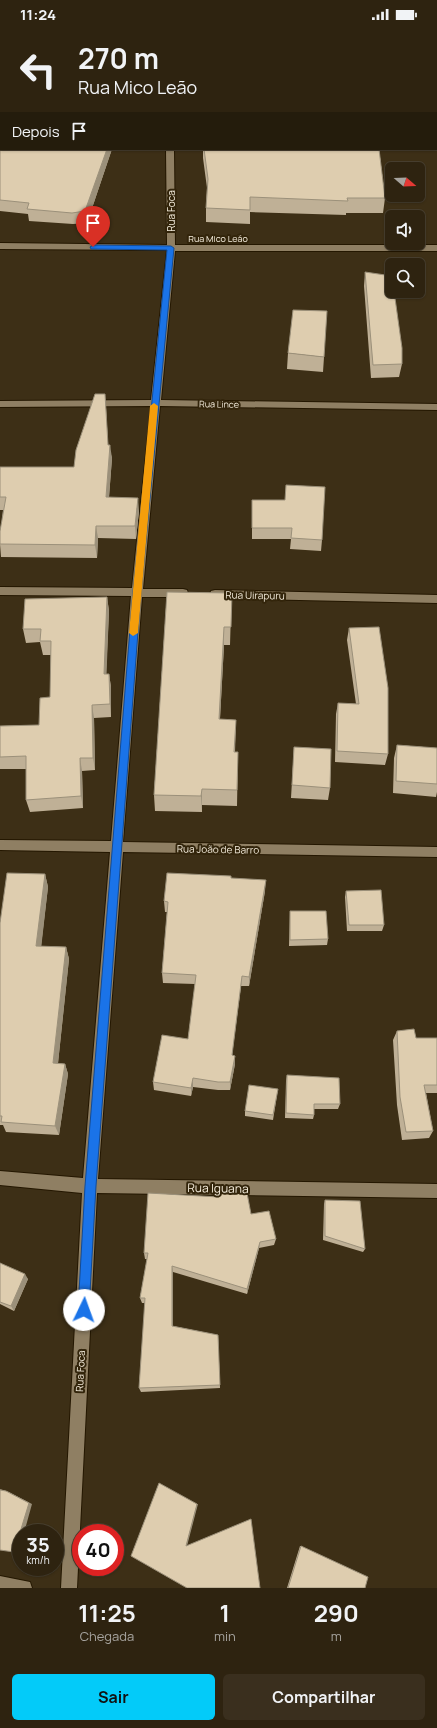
<!DOCTYPE html>
<html lang="pt">
<head>
<meta charset="utf-8">
<style>
	body { margin:0; font-family:Manrope,sans-serif; background:#3a2f1e; color:#f1f3f6; height:100vh; display:flex; flex-direction:column; font-size:15px; white-space:nowrap }
	* { box-sizing:border-box; margin:0 }
	p { font-size:13px; color:#a7a49f }
	.icon { flex:none; width:22px; height:22px; fill:none; stroke:currentColor; stroke-width:2; stroke-linecap:round; stroke-linejoin:round }
	.map { position:relative; height:1560px; overflow:hidden }
	.side { display:flex; flex-direction:column; background:#2e2310; flex:1 }
	.side>* { flex:none }
	.top-card { position:absolute; left:0px; top:0px; width:437px; height:122px; box-shadow:0 1px 3px #0004,0 0 0 1px #494030; background:#2e2310; color:#f1f3f6; overflow:hidden }
	.needle { width:26px; rotate:109deg }
	.fabs { position:absolute; left:385px; top:134px; display:grid; gap:8px }
	.fabs a { display:grid; place-items:center; width:40px; height:40px; border-radius:6px; background:#2e2310; box-shadow:0 1px 3px #0004,0 0 0 1px #494030; font-size:20px }
	.speed { position:absolute; left:12px; top:1496px; display:flex; gap:8px; font-size:20px; font-weight:700; text-align:center }
	.speed>* { display:grid; place-content:center; width:52px; height:52px; border-radius:50%; background:#2e2310; box-shadow:0 1px 3px #0004,0 0 0 1px #494030; line-height:1 }
	.speed small { font-size:10px; font-weight:400 }
	.speed .limit { border:6px solid #d22; background:#fff; color:#111 }
	.pin { position:absolute; display:grid; place-items:center; width:34px; height:34px; color:#fff; margin:-41px -17px; border-radius:50% 50% 50% 0; rotate:-45deg; box-shadow:0 0 4px #0007 }
	.pin .icon { rotate:45deg }
	.me { position:absolute; width:44px; margin:-22px; rotate:3deg; stroke-linejoin:round; filter:drop-shadow(0 0 3px #0008) }
	.turn { display:flex; align-items:center; gap:14px; height:84px; padding:0 12px; font-size:18px }
	.turn .icon { width:52px; height:52px; stroke-width:2.5 }
	.turn b { display:block; font-size:28px; line-height:34px }
	.then { display:flex; align-items:center; height:38px; padding:0 12px; background:#0003; gap:8px; font-size:15px }
	.eta { display:flex; justify-content:space-evenly; align-items:center; height:68px; text-align:center }
	.eta b { font-size:24px; font-weight:700; line-height:28px }
	.action { display:flex; gap:8px; margin-top:auto; padding:8px 12px }
	.action a { flex:1; height:46px; border-radius:6px; background:#03cbf9; color:#111; font-size:16px; font-weight:700; line-height:46px; text-align:center }
	.action a+a { background:#3a2f1e; color:#f1f3f6 }
	.status { display:flex; justify-content:space-between; align-items:center; height:28px; padding:0 20px; background:#2e2310; direction:ltr }
	.status svg { height:11px; fill:currentColor }
	.map>svg:first-child { display:block }
	.lines { fill:none; stroke-linecap:round; stroke-linejoin:round }
	.minor-casing { stroke:#241700; stroke-width:2 }
	.minor { fill:#8f7f63; fill-rule:evenodd }
	.wall { fill:#bfb096 }
	.shaded-wall { fill:#9b907a }
	.building { fill:#decdaf; stroke:#9b907a }
	.route { fill:#1a73e8; stroke:#114b97 }
	.slow { fill:#f59e0b }
	.labels { text-anchor:middle; dominant-baseline:central; stroke-width:4; stroke-linejoin:round; paint-order:stroke }
	.far-street-label { font-size:9px; fill:#f3ebdb; stroke:#33250b }
	.street-label { font-size:10px; fill:#f3ebdb; stroke:#33250b }
	.near-street-label { font-size:12px; fill:#f3ebdb; stroke:#33250b }
</style>
</head>
<body>
<div class="status"><b>11:24</b><svg viewBox="0 0 49 12"><path d="M0 12V9h3v3zM5 12V6h3v6zM10 12V3h3v9zM15 12V0h3v12zM26 1h20v11H26zM47 4h2v5h-2z"/></svg></div>
<div class="map">
<svg width="437" height="1560" viewBox="0 0 437 1560">
	<rect width="100%" height="100%" fill="#3d2f16"/>
	<g class="lines">
		<g class="minor-casing">
			<path id="minor" d="M178,0H186V1H178Z
				M166,121H174L175,217H437V223H175L161,372L437,376V382L160,378L143,561H183L187,562L188,565L187,568L183,569H142L123,814L437,819V829L123,824L98,1151L437,1156V1170L97,1165L77,1560H61L82,1165L0,1157V1143L83,1150L110,824L0,822V812L111,813L131,568L0,567V559L132,560L151,378L0,379V373L151,372L167,222L0,221V215L167,217Z
				M215,562L437,567V575L215,570L211,569L210,566L211,563Z
				M0,1548L30,1554L32,1560H0Z"/>
		</g>
		<use href="#minor" class="minor"/>
	</g>
	<path class="wall" d="M0,0L112,121L87,195L73,196L29,193L28,186L0,183Z
		M203,121H379L385,170L383,185H346V187L250,184V196L206,194V180L207,160L203,130Z
		M365,244L402,336L399,349L371,350L364,258Z
		M288,325L324,329L323,344L287,341Z
		M106,380L108,417L112,430L109,469L139,483L136,511L98,510L97,530L1,529L0,516L3,482H0V439H74Z
		M252,472L322,512L321,523L290,521L291,511H252Z
		M167,564L231,583L230,617H224L220,691L236,692L235,724H238L237,778L202,777V784L155,783L154,767Z
		M107,569L109,583L106,646H109L111,659V689L94,690L95,742L82,743L83,780L30,784L26,772V741H0V698L39,697L50,669L51,627H43L40,614L26,615L23,601Z
		M349,600L388,726L385,737L335,734L336,686L338,675L356,676L347,612Z
		M397,717L437,720V764L436,769L393,765L394,730Z
		M294,719L330,760L328,772L291,770Z
		M45,846L48,859L41,918L66,919L69,931L58,1035L65,1036L68,1046L59,1107L6,1104L3,1097H0V895Z
		M231,850L265,863L249,958H241L232,1027L235,1036L230,1062H218L193,1059L191,1068L154,1062L153,1054L188,1011L195,956L163,955L162,945L167,884H165L164,873Z
		M346,863L384,897L382,903H347L345,869Z
		M290,883L328,911L327,917L289,918Z
		M397,1003L416,1010H437V1065H426L433,1103L429,1110L402,1112L397,1077L393,1012Z
		M287,1047L340,1076L338,1081H314V1087L313,1091L285,1090L286,1053Z
		M278,1061L273,1092L245,1088V1083Z
		M325,1172L365,1221L363,1224L323,1212L324,1176Z
		M251,1186L276,1211L274,1217L259,1220L247,1266L173,1244V1298L218,1307L220,1360L141,1364L139,1360L145,1275H142L140,1270L147,1231H145L144,1225Z
		M0,1235L28,1251L14,1283L0,1276Z
		M300,1518H301L365,1560H287Z"/>
	<path class="shaded-wall" d="M107,121H112L87,195L85,183Z
		M105,366L106,380L109,430L108,417Z
		M110,417L112,430L108,482L106,469Z
		M138,470L139,483L136,511L135,498Z
		M96,498L98,510L97,530L95,517Z
		M107,569L109,583L106,659L104,646Z
		M224,599V617L219,708V691Z
		M109,646L111,659V689L110,676Z
		M92,677L94,690L95,742L93,730Z
		M80,730L82,743L83,780L81,768Z
		M202,761V784L201,768Z
		M45,846L48,859L40,930L36,918Z
		M266,852L265,863L249,958V949Z
		M66,919L69,931L57,1045L53,1035Z
		M242,948L241,958L231,1036L232,1027Z
		M235,1028V1036L230,1062V1054Z
		M65,1036L68,1046L59,1107L55,1098Z
		M193,1050V1059L191,1068V1060Z
		M260,1214L259,1220L247,1266V1261Z
		M172,1238L173,1244V1302L172,1298Z
		M25,1246L28,1251L14,1283L11,1278Z
		M0,1461L9,1464L32,1476L24,1505H21V1514L18,1524H14Z
		M197,1476H198L187,1518H186Z"/>
	<path class="building" d="M0,0H140L141,1H1V121H107L85,183L72,185L27,181L29,175L0,172V78H1L0,73Z
		M204,0H403V1H204Z
		M204,121H379L385,170H347L348,173L250,169V182L206,180L208,151Z
		M365,244L392,248V263H394L402,320V336L373,337Z
		M293,282L327,283L324,329L288,325Z
		M95,366H105L108,417H110L106,469L138,470L135,498H96L95,517L0,516V503L6,469H0V439H74L76,422Z
		M286,457L325,459L322,512L291,510L292,500H252V472H285Z
		M167,564L232,565L231,599H224L219,691L236,692L234,724H238L237,762L202,761L201,768L154,767Z
		M107,569L104,646H109L110,676L92,677L93,730H80L81,768L26,772V728L0,729V698L39,697L40,670L50,669L51,613H40L41,601H23L25,571Z
		M379,599L388,660V726L337,723L338,675L359,676L349,600Z
		M397,717L437,720V756L396,753Z
		M294,719L331,721L330,760L292,757Z
		M7,845L45,846L36,918L66,919L53,1035L65,1036L55,1098L1,1094L2,1088H0V895Z
		M167,845L231,848V850L266,852L249,949L242,948L232,1027L235,1028L230,1054H218L193,1050L191,1060L153,1054L162,1007L188,1011L196,947L162,945L168,874L164,873Z
		M381,862L384,897H349L346,863Z
		M290,883H326L328,911L290,912Z
		M414,1001L416,1010H437V1057H424L433,1103L406,1104L400,1069L397,1003Z
		M287,1047L339,1050L340,1076H314V1087L286,1085Z
		M249,1057L278,1061L273,1087L245,1083Z
		M219,1164L247,1165L251,1186L269,1183L276,1211L260,1214L247,1261L172,1238V1298L218,1307L220,1357L139,1360L145,1270H140L148,1225H144L148,1165L219,1169Z
		M325,1172L360,1173L365,1221L325,1208Z
		M0,1235L25,1246L11,1278L0,1274Z
		M159,1455L197,1476L186,1518L251,1491L260,1560H187L131,1528Z
		M0,1462L6,1463L29,1475L14,1524L0,1522Z
		M301,1518L368,1549L365,1560H288Z"/>
	<path class="route" d="M93,217L171,218L174,220L141,564L96,1158L89,1282L88,1286L84,1288L79,1286L78,1282L85,1158L133,564L167,222L91,221L90,219Z"/>
	<path class="slow" d="M154,375L158,378L138,605L133,608L129,605L150,378Z"/>
	<g class="labels">
		<g class="far-street-label">
			<text x="218" y="210">Rua Mico Leão</text>
			<text transform="translate(219 376) rotate(1)">Rua Lince</text>
		</g>
		<g class="street-label">
			<text transform="translate(171 183) rotate(-90)">Rua Foca</text>
			<text transform="translate(255 567) rotate(1)">Rua Uirapuru</text>
			<text transform="translate(218 821) rotate(1)">Rua João de Barro</text>
			<text transform="translate(80 1343) rotate(-87)">Rua Foca</text>
		</g>
		<g class="near-street-label">
			<text transform="translate(218 1160) rotate(1)">Rua Iguana</text>
		</g>
	</g>
</svg>
<div class="fabs">
<a><svg class="needle" viewBox="-14 -14 28 28"><path d="M0-13l5 13h-10z" fill="#e53935"/><path d="M0 13l5-13h-10z" fill="#a7a49f"/></svg></a>
<a><svg class="icon" aria-label="sound" viewBox="0 0 24 24"><path d="M4 9h4l5-4v14l-5-4H4zM17 9q2 3 0 6"/></svg></a>
<a><svg class="icon" aria-label="search" viewBox="0 0 24 24"><circle cx="10" cy="10" r="6"/><path d="M15 15l6 6"/></svg></a>
</div>
<div class="speed"><div>35<small>km/h</small></div><div class="limit">40</div></div>
<div class="pin" style="left:93px;top:219px;background:#d93025"><svg class="icon" aria-label="arrive" viewBox="0 0 24 24"><path d="M6 21V4h12l-3 4 3 4H6"/></svg></div>
<svg class="me" style="left:84px;top:1282px" viewBox="-20 -20 40 40"><circle r="19" fill="#fff"/><path d="M0-13L10 11 0 6-10 11z" fill="#1a73e8"/></svg>
<div class="top-card">
<div class="turn"><svg class="icon" aria-label="left" viewBox="0 0 24 24"><path d="M17 20v-9H6M10 6l-5 5 5 5"/></svg><div><b>270 m</b>Rua Mico Leão</div></div>
<div class="then">Depois<svg class="icon" aria-label="arrive" viewBox="0 0 24 24"><path d="M6 21V4h12l-3 4 3 4H6"/></svg></div>
</div>
</div>
<section class="side">
<div class="eta">
<div><b>11:25</b><p>Chegada</p></div>
<div><b>1</b><p>min</p></div>
<div><b>290</b><p>m</p></div>
</div>
<div class="action"><a>Sair</a><a>Compartilhar</a></div>
</section>
</body>
</html>
